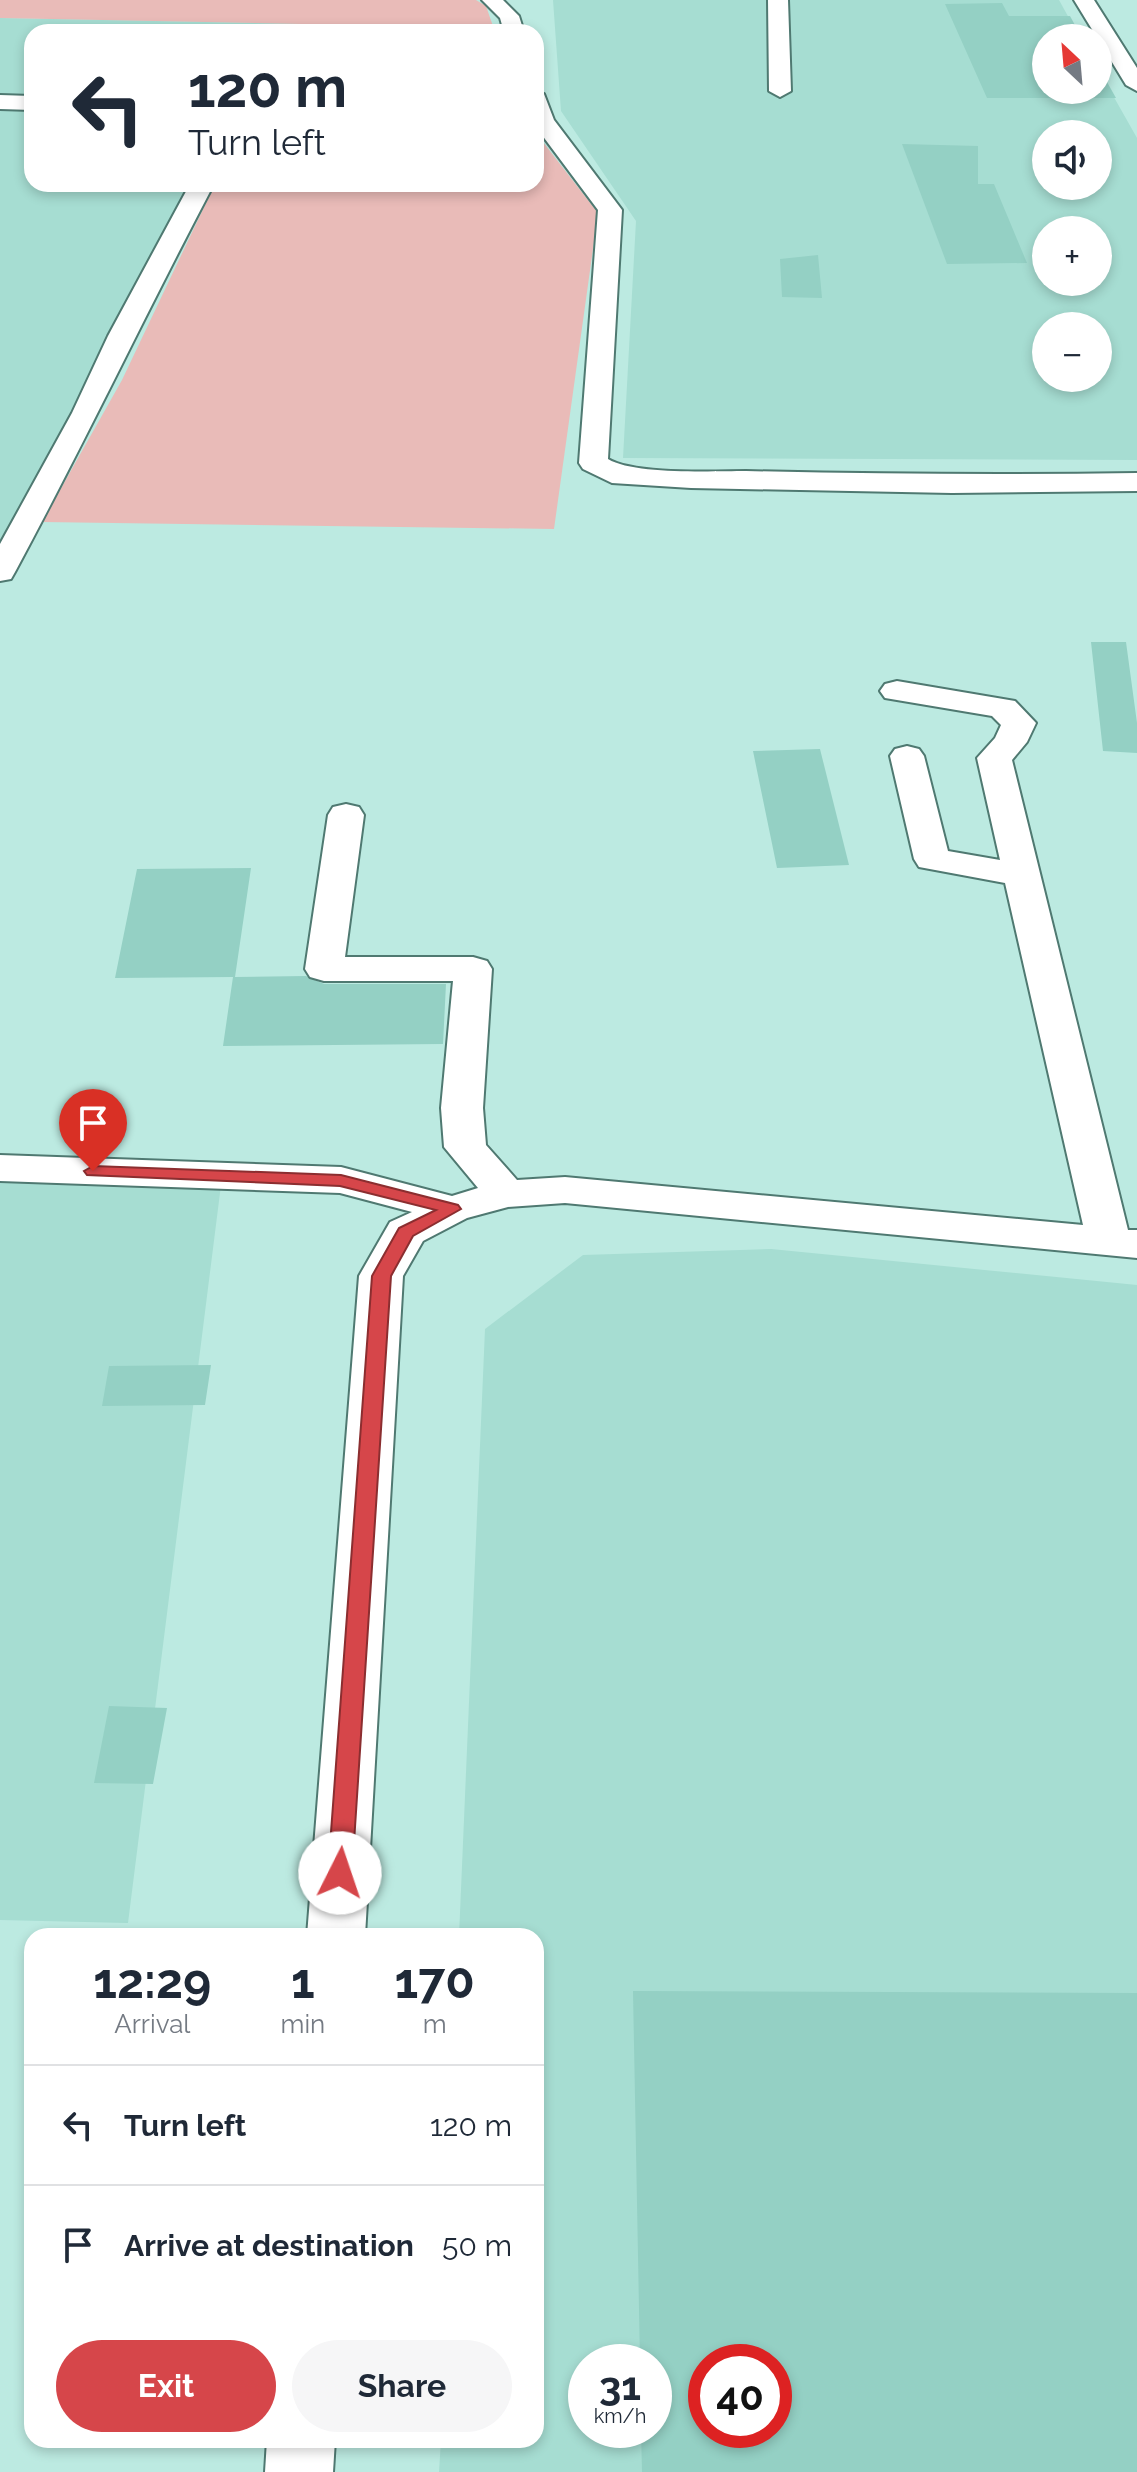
<!DOCTYPE html>
<html lang="en">
<head>
<meta charset="utf-8">
<style>
	body { margin:0; font-family:Raleway,sans-serif; background:#f6f6f7; color:#1f2937; height:100vh; display:flex; flex-direction:column; font-size:30px; white-space:nowrap }
	* { box-sizing:border-box; margin:0 }
	p { font-size:26px; color:#747a83 }
	.icon { flex:none; width:44px; height:44px; fill:none; stroke:currentColor; stroke-width:2; stroke-linecap:round; stroke-linejoin:round }
	.map { position:relative; flex:1; overflow:hidden }
	.panel { position:absolute; left:24px; top:1928px; width:520px; height:520px; display:flex; flex-direction:column; background:#fff; border-radius:24px; box-shadow:0 4px 12px #0003 }
	.panel>* { flex:none }
	.top-card { position:absolute; left:24px; top:24px; width:520px; height:168px; border-radius:24px; box-shadow:0 4px 12px #0003; background:#fff; color:#1f2937; overflow:hidden }
	.needle { width:52px; rotate:334deg }
	.buttons { position:absolute; left:1032px; top:24px; display:grid; gap:16px }
	.buttons a { display:grid; place-items:center; width:80px; height:80px; border-radius:50%; background:#fff; box-shadow:0 4px 12px #0003; font-size:40px }
	.speed { position:absolute; left:568px; top:2344px; display:flex; gap:16px; font-size:40px; font-weight:700; text-align:center }
	.speed>* { display:grid; place-content:center; width:104px; height:104px; border-radius:50%; background:#fff; box-shadow:0 4px 12px #0003; line-height:1 }
	.speed small { font-size:20px; font-weight:400 }
	.speed .limit { border:12px solid #d22; background:#fff; color:#111 }
	.pin { position:absolute; display:grid; place-items:center; width:68px; height:68px; color:#fff; margin:-82px -34px; border-radius:50% 50% 50% 0; rotate:-45deg; box-shadow:0 0 8px #0007 }
	.pin .icon { rotate:45deg }
	.me { position:absolute; width:88px; margin:-44px; rotate:4deg; stroke-linejoin:round; filter:drop-shadow(0 0 6px #0008) }
	.turn { display:flex; align-items:center; gap:28px; height:168px; padding:0 32px; font-size:36px }
	.turn .icon { width:104px; height:104px; stroke-width:2.5 }
	.turn b { display:block; font-size:56px; line-height:68px }
	.eta { display:flex; justify-content:space-evenly; align-items:center; height:136px; text-align:center }
	.eta b { font-size:48px; font-weight:700; line-height:56px }
	.primary-button { display:flex; gap:16px; margin-top:auto; padding:16px 32px }
	.primary-button a { flex:1; height:92px; border-radius:48px; background:#d6464a; color:#fff; font-size:32px; font-weight:700; line-height:92px; text-align:center }
	.primary-button a+a { background:#f6f6f7; color:#1f2937 }
	ul { padding:0; list-style:none }
	li { display:flex; align-items:center; gap:24px; height:120px; padding:0 32px; border-top:2px solid #e0e1e3 }
	li div { flex:1 }
	li b { display:block; font-size:30px }
	li em { font-style:normal }
	.map>svg:first-child { display:block }
	.built { fill:#a6ddd2; fill-rule:evenodd }
	.green { fill:#e9bbb8 }
	.building { fill:#94d0c4; fill-rule:evenodd }
	.lines { fill:none; stroke-linecap:round; stroke-linejoin:round }
	.minor-casing { stroke:#4f7971; stroke-width:4 }
	.minor { fill:#fff; fill-rule:evenodd }
	.route { fill:#d6464a; stroke:#8b2e30; stroke-width:2 }
</style>
</head>
<body>
<div class="map">
<svg width="1137" height="2472" viewBox="0 0 1137 2472">
	<rect width="100%" height="100%" fill="#bceae1"/>
	<path class="built" d="M553,0H1059L1080,38H1046V90H1098V69L1137,138V460L623,458L636,221L561,111ZM1046,134H1098V186H1046ZM1046,230H1098V282H1046ZM1046,326H1098V378H1046Z
		M0,18L303,24L298,32H32V184H211L0,550Z
		M0,1175L221,1185L128,1923L0,1920Z
		M771,1249L1137,1285V2472H439L441,2440H536V1936H459L485,1329L583,1255ZM586,2362H654V2430H586ZM706,2362H774V2430H706Z"/>
	<path class="green" d="M0,0H476L486,6L495,32H299L302,24L0,18Z
		M536,133L598,213L554,529L42,522L122,380L215,184H536Z"/>
	<path class="building" d="M1002,3L1009,16H1070L1082,38H1046V90H1098V66L1116,98H987L945,4Z
		M902,144L978,146V184H994L1027,263L947,264Z
		M818,255L822,298L782,297L780,259Z
		M1091,642H1126L1137,723V753L1103,751Z
		M820,749L849,865L777,868L753,751Z
		M251,868L235,977L306,976L324,984H446L443,1044L223,1046L233,977L115,978L137,869Z
		M211,1365L205,1405L102,1406L109,1366Z
		M109,1706L167,1708L153,1784L94,1783Z
		M633,1991L1137,1993V2472H642L641,2430H654V2362H640ZM706,2362H774V2430H706Z"/>
	<g class="lines">
		<g class="minor-casing">
			<path id="minor" d="M482,0H503L519,16L524,32H504L500,18Z
				M768,0H788L791,91L780,97L769,91Z
				M1074,0H1094L1137,68V91L1126,85Z
				M536,92L544,94L554,120L622,210L608,459C634,475 713,471 746,471C877,474 1007,475 1137,473V491L952,493L691,488L612,483L583,469L579,463L598,210L536,127Z
				M0,95L32,96V110L0,109Z
				M190,184H214C146,313 84,444 15,572L11,579L0,581V544L72,413L108,336Z
				M897,681L1015,701L1036,723L1027,742L1012,760L1128,1230H1137V1258L565,1203L508,1207L467,1218L423,1241L403,1276L365,1936H307L359,1276L390,1222L412,1212L340,1193L0,1181V1155L341,1167L452,1196L478,1188L444,1147L441,1108L453,981H324L310,977L305,969L328,815L333,807L346,804L359,807L364,815L345,957H473L487,961L492,969L483,1108L486,1145L517,1180L565,1177L1083,1225L1005,883L919,867L914,859L890,756L895,749L907,746L919,749L924,756L948,851L1000,860L977,758L995,738L1001,725L992,716L885,698L880,691L885,684Z
				M267,2440H335L333,2472H265Z"/>
		</g>
		<use href="#minor" class="minor"/>
	</g>
	<path class="route" d="M93,1166L341,1175L458,1205L461,1209L413,1236L391,1276L352,1873L348,1880L340,1882L332,1880L328,1873L372,1276L399,1228L436,1210L340,1186L87,1175L84,1171Z"/>
</svg>
<div class="buttons">
<a><svg class="needle" viewBox="-14 -14 28 28"><path d="M0-13l5 13h-10z" fill="#e53935"/><path d="M0 13l5-13h-10z" fill="#747a83"/></svg></a>
<a><svg class="icon" aria-label="sound" viewBox="0 0 24 24"><path d="M4 9h4l5-4v14l-5-4H4zM17 9q2 3 0 6"/></svg></a>
<a>+</a>
<a>−</a>
</div>
<div class="speed"><div>31<small>km/h</small></div><div class="limit">40</div></div>
<div class="pin" style="left:93px;top:1171px;background:#d93025"><svg class="icon" aria-label="arrive" viewBox="0 0 24 24"><path d="M6 21V4h12l-3 4 3 4H6"/></svg></div>
<svg class="me" style="left:340px;top:1873px" viewBox="-20 -20 40 40"><circle r="19" fill="#fff"/><path d="M0-13L10 11 0 6-10 11z" fill="#d6464a"/></svg>
<div class="top-card">
<div class="turn"><svg class="icon" aria-label="left" viewBox="0 0 24 24"><path d="M17 20v-9H6M10 6l-5 5 5 5"/></svg><div><b>120 m</b>Turn left</div></div>
</div>
<section class="panel">
<div class="eta">
<div><b>12:29</b><p>Arrival</p></div>
<div><b>1</b><p>min</p></div>
<div><b>170</b><p>m</p></div>
</div>
<ul>
<li><svg class="icon" aria-label="left" viewBox="0 0 24 24"><path d="M17 20v-9H6M10 6l-5 5 5 5"/></svg><div><b>Turn left</b></div><em>120 m</em></li>
<li><svg class="icon" aria-label="arrive" viewBox="0 0 24 24"><path d="M6 21V4h12l-3 4 3 4H6"/></svg><div><b>Arrive at destination</b></div><em>50 m</em></li>
</ul>
<div class="primary-button"><a>Exit</a><a>Share</a></div>
</section>
</div>
</body>
</html>
